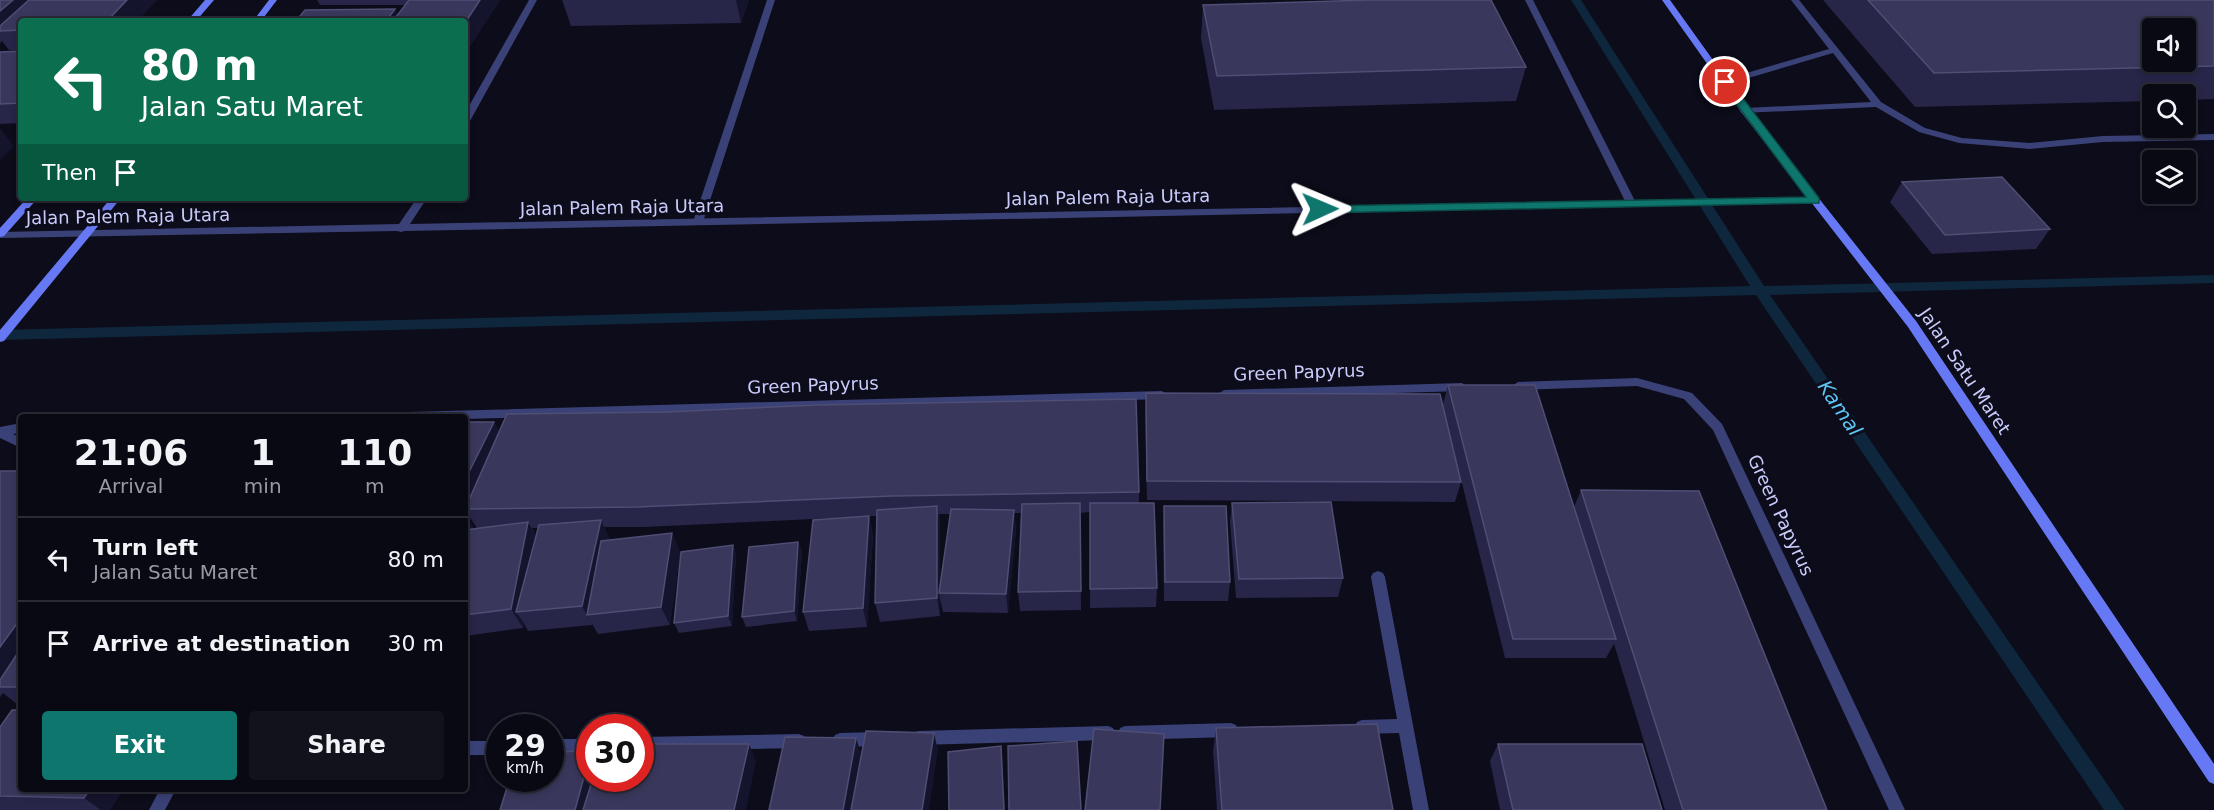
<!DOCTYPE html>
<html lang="en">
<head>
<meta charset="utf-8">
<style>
	body { margin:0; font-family:"DejaVu Sans",sans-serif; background:#12121d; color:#f1f3f6; height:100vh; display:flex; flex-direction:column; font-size:22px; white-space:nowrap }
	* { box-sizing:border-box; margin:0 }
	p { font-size:20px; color:#999aa0 }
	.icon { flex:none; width:33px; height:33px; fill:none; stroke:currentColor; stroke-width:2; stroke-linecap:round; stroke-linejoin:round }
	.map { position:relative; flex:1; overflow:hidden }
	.drawer { position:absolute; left:18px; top:414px; width:450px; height:378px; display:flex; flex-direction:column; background:#090914; border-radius:6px; box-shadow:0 3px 9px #0003,0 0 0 2px #292a34 }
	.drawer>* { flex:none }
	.guide { position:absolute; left:18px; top:18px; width:450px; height:183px; border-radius:6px; box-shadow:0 3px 9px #0003,0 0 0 2px #292a34; background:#0b6e4f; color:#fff; overflow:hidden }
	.controls { position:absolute; left:2142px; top:18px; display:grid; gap:12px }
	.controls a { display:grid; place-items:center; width:54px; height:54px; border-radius:6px; background:#090914; box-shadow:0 3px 9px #0003,0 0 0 2px #292a34; font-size:30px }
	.speed { position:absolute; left:486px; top:714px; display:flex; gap:12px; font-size:30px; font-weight:700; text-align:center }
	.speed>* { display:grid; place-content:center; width:78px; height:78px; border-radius:50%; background:#090914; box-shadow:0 3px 9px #0003,0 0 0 2px #292a34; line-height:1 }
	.speed small { font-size:15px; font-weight:400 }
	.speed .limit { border:9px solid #d22; background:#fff; color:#111 }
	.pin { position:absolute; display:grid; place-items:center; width:51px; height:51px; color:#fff; margin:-26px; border:3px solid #fff; border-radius:50%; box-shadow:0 2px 6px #0007 }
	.me { position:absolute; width:66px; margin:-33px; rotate:89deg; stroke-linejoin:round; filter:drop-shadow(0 0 4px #0008) }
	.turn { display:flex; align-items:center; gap:21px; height:126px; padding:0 24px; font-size:27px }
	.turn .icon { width:78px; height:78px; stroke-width:2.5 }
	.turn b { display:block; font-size:42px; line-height:51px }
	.then { display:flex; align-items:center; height:57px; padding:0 24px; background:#0003; gap:12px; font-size:22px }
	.eta { display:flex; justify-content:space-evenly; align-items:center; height:102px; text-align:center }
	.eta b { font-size:36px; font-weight:800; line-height:42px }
	.cta { display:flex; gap:12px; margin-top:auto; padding:12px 24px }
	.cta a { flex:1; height:69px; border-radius:6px; background:#0f766e; color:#fff; font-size:24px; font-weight:800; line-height:69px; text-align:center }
	.cta a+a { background:#12121d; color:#f1f3f6 }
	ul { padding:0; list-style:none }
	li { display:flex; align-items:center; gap:18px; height:84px; padding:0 24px; border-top:2px solid #292a34 }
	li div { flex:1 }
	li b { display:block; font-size:22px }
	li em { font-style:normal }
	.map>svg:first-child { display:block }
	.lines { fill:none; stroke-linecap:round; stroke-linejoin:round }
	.stream { fill:#0e273c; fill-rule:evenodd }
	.lane { fill:#3a4176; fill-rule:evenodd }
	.street { fill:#3a4176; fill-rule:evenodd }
	.secondary { fill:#6778f4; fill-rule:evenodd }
	.wall { fill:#272548; fill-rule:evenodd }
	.shaded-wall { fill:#15142d }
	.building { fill:#39375b; stroke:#4f4e74; stroke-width:1.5; fill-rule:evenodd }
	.route { fill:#0f766e; stroke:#0a4d48; stroke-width:1.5 }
	.labels { text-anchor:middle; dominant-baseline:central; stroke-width:6; stroke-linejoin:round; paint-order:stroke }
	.street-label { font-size:18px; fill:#c9cbfb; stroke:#0c0c1a }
	.water-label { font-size:20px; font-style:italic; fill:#5ec5f4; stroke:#0c0c1a }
</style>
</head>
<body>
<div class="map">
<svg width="2214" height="810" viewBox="0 0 2214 810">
	<rect width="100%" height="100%" fill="#0c0c1a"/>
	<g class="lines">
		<path class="stream" d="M1571,0H1581L1764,286L2214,275V283L1770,295L2125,810H2104L1756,295L0,340V330L1750,286Z"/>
		<path class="lane" d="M767,0H775L703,222L698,225L694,224L693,222Z
			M1791,0H1799L1881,102L1925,128L1962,138L2030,143L2103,136L2214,134V140L2103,142L2030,149L1959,143L1919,132L1876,107L1742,113L1740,111L1745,108L1871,102L1833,53L1728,84H1722V80L1829,49Z"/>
		<path class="street" d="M529,0H537L470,121L465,124V113Z
			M1525,0H1533L1635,201L1815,198L1820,201L1819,203L405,231L401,232L397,231L0,238V232L399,224L417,198H427L410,224L1625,201Z
			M1637,378L1692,393L1722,424L1905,810H1889L1713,430L1684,399L1637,386L1518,390L1512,386L1518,382Z
			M1462,383L1468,387L1462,391L1224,398L1218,394L1224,390Z
			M1162,391L1168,395L1162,399L465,419V417H365L371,413Z
			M21,423V433L13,434L21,438V448L0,438V427Z
			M1378,571L1383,573L1385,577L1429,810H1413L1399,733L1362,734L1357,732L1355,727L1357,722L1362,720L1397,719L1371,577L1373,573Z
			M1231,723L1236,725L1238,730L1236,735L1231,737L1125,740L1120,738L1118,733L1120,728L1125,726Z
			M1108,726L1113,728L1115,733L1113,738L1108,740L918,745L913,743L910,738L913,733L918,731Z
			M880,732L885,734L888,739L885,744L880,746L840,747L835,745L832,740L835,735L840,733Z
			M799,734L804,736L807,741L804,746L799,748L640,751V737Z
			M550,739H590V753H550Z
			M465,741H500V755H465Z
			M160,789H176L165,810H149Z"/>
		<path class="secondary" d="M205,0H214L196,21H187Z
			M269,0H277L261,21H253Z
			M1662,0H1670L1748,109L1916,321L2214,764V784L2209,782L1908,327L1742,113Z
			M27,198H38L4,236L0,237V228Z
			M111,198H121L4,341L0,342V330Z"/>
	</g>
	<path class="wall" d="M0,0H157L137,21H21V50H9L2,41L0,43Z
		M317,0H500L465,54V21H296L395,9L398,15L406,5H320Z
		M562,0H749L741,23L571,26Z
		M1823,0H2214V99L2186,100V94H2152V101L1915,107Z
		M1203,5L1526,67L1516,101L1214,110L1201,38Z
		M21,51V123L0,124V52Z
		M1902,182L2050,229L2036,249L1932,254L1890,202Z
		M288,198H342L289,199Z
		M1448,385L1574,507L1581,490L1827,810H1665L1614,644L1606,658H1505L1460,475L1461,482L1455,502L1147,500L1145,413L1146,393L1443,404Z
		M465,422H494L499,431L1139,492V503L1157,588L1156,607L1090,608V512L1080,513L1081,610L1020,611L1018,592L1021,513H1014L1016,530L1008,613L943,612L940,599V616L880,622L875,603L877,516H869L873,535L867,627L809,631L803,612L853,517L645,527H604L610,540L672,533L680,553L670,625L598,634L592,624V625L528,631L524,623L523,628L465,636ZM939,514H950L940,586V525ZM469,516L477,528L474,529L468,518ZM532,528H539L536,536Z
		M0,471H21V705H18L3,693L0,697Z
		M1232,503L1343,578L1338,597L1236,598L1230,522Z
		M1164,506L1230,582L1228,601H1164L1163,525Z
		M798,542L802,552L797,621L746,627L742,617Z
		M733,545L736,555L732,626L679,633L674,623Z
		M0,727L21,789H123L110,810H0Z
		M1216,728L1393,810H1217L1213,751Z
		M1498,744L1662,810H1500L1490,761Z"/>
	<path class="shaded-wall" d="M13,0H46L0,31V11Z
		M127,0H157L137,21H107Z
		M480,0H500L465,54V23Z
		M736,0H749L741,23Z
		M395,9L401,21H386Z
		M0,128L14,146L0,160Z
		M494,422L505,442L465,509V480Z
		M937,506L940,525V593H939L940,599V616L937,598Z
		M465,509L469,516L468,518L478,536L465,574Z
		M1014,510L1016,530L1008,613L1006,594Z
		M869,516L873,535L867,627L863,608Z
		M601,520L610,540L587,615L592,625L582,606Z
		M528,522L539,541L516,612L524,623L523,628L511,609Z
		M672,533L680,553L670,625L661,607Z
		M798,542L802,552L797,621L794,611Z
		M733,545L736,555L732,626L728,616Z
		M21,618V668L0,687V647Z
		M934,733L938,751L929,810H922Z
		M856,738L862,756L852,810H843Z
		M749,744L756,761L746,810H734Z
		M1001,746L1002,756L1005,810H1004Z
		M590,755V778H599L591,810H575Z
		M90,789H123L110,810H101L84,798Z"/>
	<path class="building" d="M0,0H13L0,11Z
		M29,0H127L107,21H21V30L0,31V26Z
		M409,0H480L465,23V21H393Z
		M1369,0H1491L1526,67L1217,76L1203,5Z
		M1868,0H2214V66L1934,73ZM2152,28H2186V62H2152Z
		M395,9L386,21H296L305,10Z
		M21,51V103L0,104V52Z
		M2002,177L2050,229L1945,235L1902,182Z
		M1448,385H1535L1616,639H1513Z
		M1146,393L1440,394L1461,482L1147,481Z
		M1136,399L1139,492L892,496L637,507L465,509L507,414L667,412L817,405Z
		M465,422H494L465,480Z
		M0,471H21V618L0,647Z
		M1581,490L1699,491L1827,810H1683Z
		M1331,502L1343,578L1239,579L1232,503Z
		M1080,503L1081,591L1018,592L1022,504Z
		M1090,503H1154L1157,588L1090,589Z
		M937,506V598L875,603L877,510Z
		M1164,506H1226L1230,582H1165Z
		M951,509L1014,510L1006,594L939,593Z
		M869,516L863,608L803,612L813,520Z
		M601,520L582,606L516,612L539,525Z
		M528,522L511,609L465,615V530Z
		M672,533L661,607L587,615L601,541Z
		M798,542L794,611L742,617L749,547Z
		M733,545L728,616L674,623L681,552Z
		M21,648V687H0V680Z
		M12,710H21V789H90L84,798L0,796V727Z
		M1377,724L1393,810H1222L1216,728Z
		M1094,729L1164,734L1160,810H1085Z
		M866,731L934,733L922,810H851Z
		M785,737L856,738L843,810H769Z
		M1077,741L1081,810H1009L1008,746Z
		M640,744H749L734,810H583L593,778H640Z
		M1498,744H1642L1662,810H1513Z
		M1001,746L1004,810H949L948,752Z
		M590,750V755L575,810H500L510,778H550V753Z"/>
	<path class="route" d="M1725,79L1729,80L1819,198V203L1320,213L1314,209L1320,206L1806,197L1720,82Z"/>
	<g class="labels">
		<g class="street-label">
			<text transform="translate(1108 197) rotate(-1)">Jalan Palem Raja Utara</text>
			<text transform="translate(622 207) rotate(-1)">Jalan Palem Raja Utara</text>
			<text transform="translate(128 216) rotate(-1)">Jalan Palem Raja Utara</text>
			<text transform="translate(1965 371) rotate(56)">Jalan Satu Maret</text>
			<text transform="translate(1299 372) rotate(-2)">Green Papyrus</text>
			<text transform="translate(813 385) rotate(-2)">Green Papyrus</text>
			<text transform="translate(1781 515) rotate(65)">Green Papyrus</text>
		</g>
		<g class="water-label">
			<text transform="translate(1840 408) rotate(56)">Kamal</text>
		</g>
	</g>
</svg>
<div class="controls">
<a><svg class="icon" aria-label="sound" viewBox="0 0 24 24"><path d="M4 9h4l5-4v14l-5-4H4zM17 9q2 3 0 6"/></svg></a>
<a><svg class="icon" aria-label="search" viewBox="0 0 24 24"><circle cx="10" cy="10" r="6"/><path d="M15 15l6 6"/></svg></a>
<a><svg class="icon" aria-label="layers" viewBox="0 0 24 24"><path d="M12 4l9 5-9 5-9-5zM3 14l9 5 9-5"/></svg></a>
</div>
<div class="speed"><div>29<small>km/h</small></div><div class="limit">30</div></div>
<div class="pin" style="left:1725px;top:82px;background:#d93025"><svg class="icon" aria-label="arrive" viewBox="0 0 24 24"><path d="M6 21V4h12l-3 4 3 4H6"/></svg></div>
<svg class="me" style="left:1320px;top:209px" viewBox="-20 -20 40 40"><path d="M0-17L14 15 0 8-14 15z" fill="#0f766e" stroke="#fff" stroke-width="4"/></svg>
<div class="guide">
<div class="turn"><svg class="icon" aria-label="left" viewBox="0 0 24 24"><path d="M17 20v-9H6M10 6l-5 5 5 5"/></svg><div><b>80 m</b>Jalan Satu Maret</div></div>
<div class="then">Then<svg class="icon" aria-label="arrive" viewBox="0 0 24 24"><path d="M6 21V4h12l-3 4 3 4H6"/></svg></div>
</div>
<section class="drawer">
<div class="eta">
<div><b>21:06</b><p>Arrival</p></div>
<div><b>1</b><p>min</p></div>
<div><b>110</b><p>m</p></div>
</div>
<ul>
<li><svg class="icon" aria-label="left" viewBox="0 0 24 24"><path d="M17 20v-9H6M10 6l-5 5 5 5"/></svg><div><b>Turn left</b><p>Jalan Satu Maret</p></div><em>80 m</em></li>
<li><svg class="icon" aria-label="arrive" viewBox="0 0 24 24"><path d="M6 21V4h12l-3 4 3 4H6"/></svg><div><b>Arrive at destination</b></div><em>30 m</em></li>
</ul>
<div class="cta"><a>Exit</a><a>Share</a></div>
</section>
</div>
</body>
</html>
